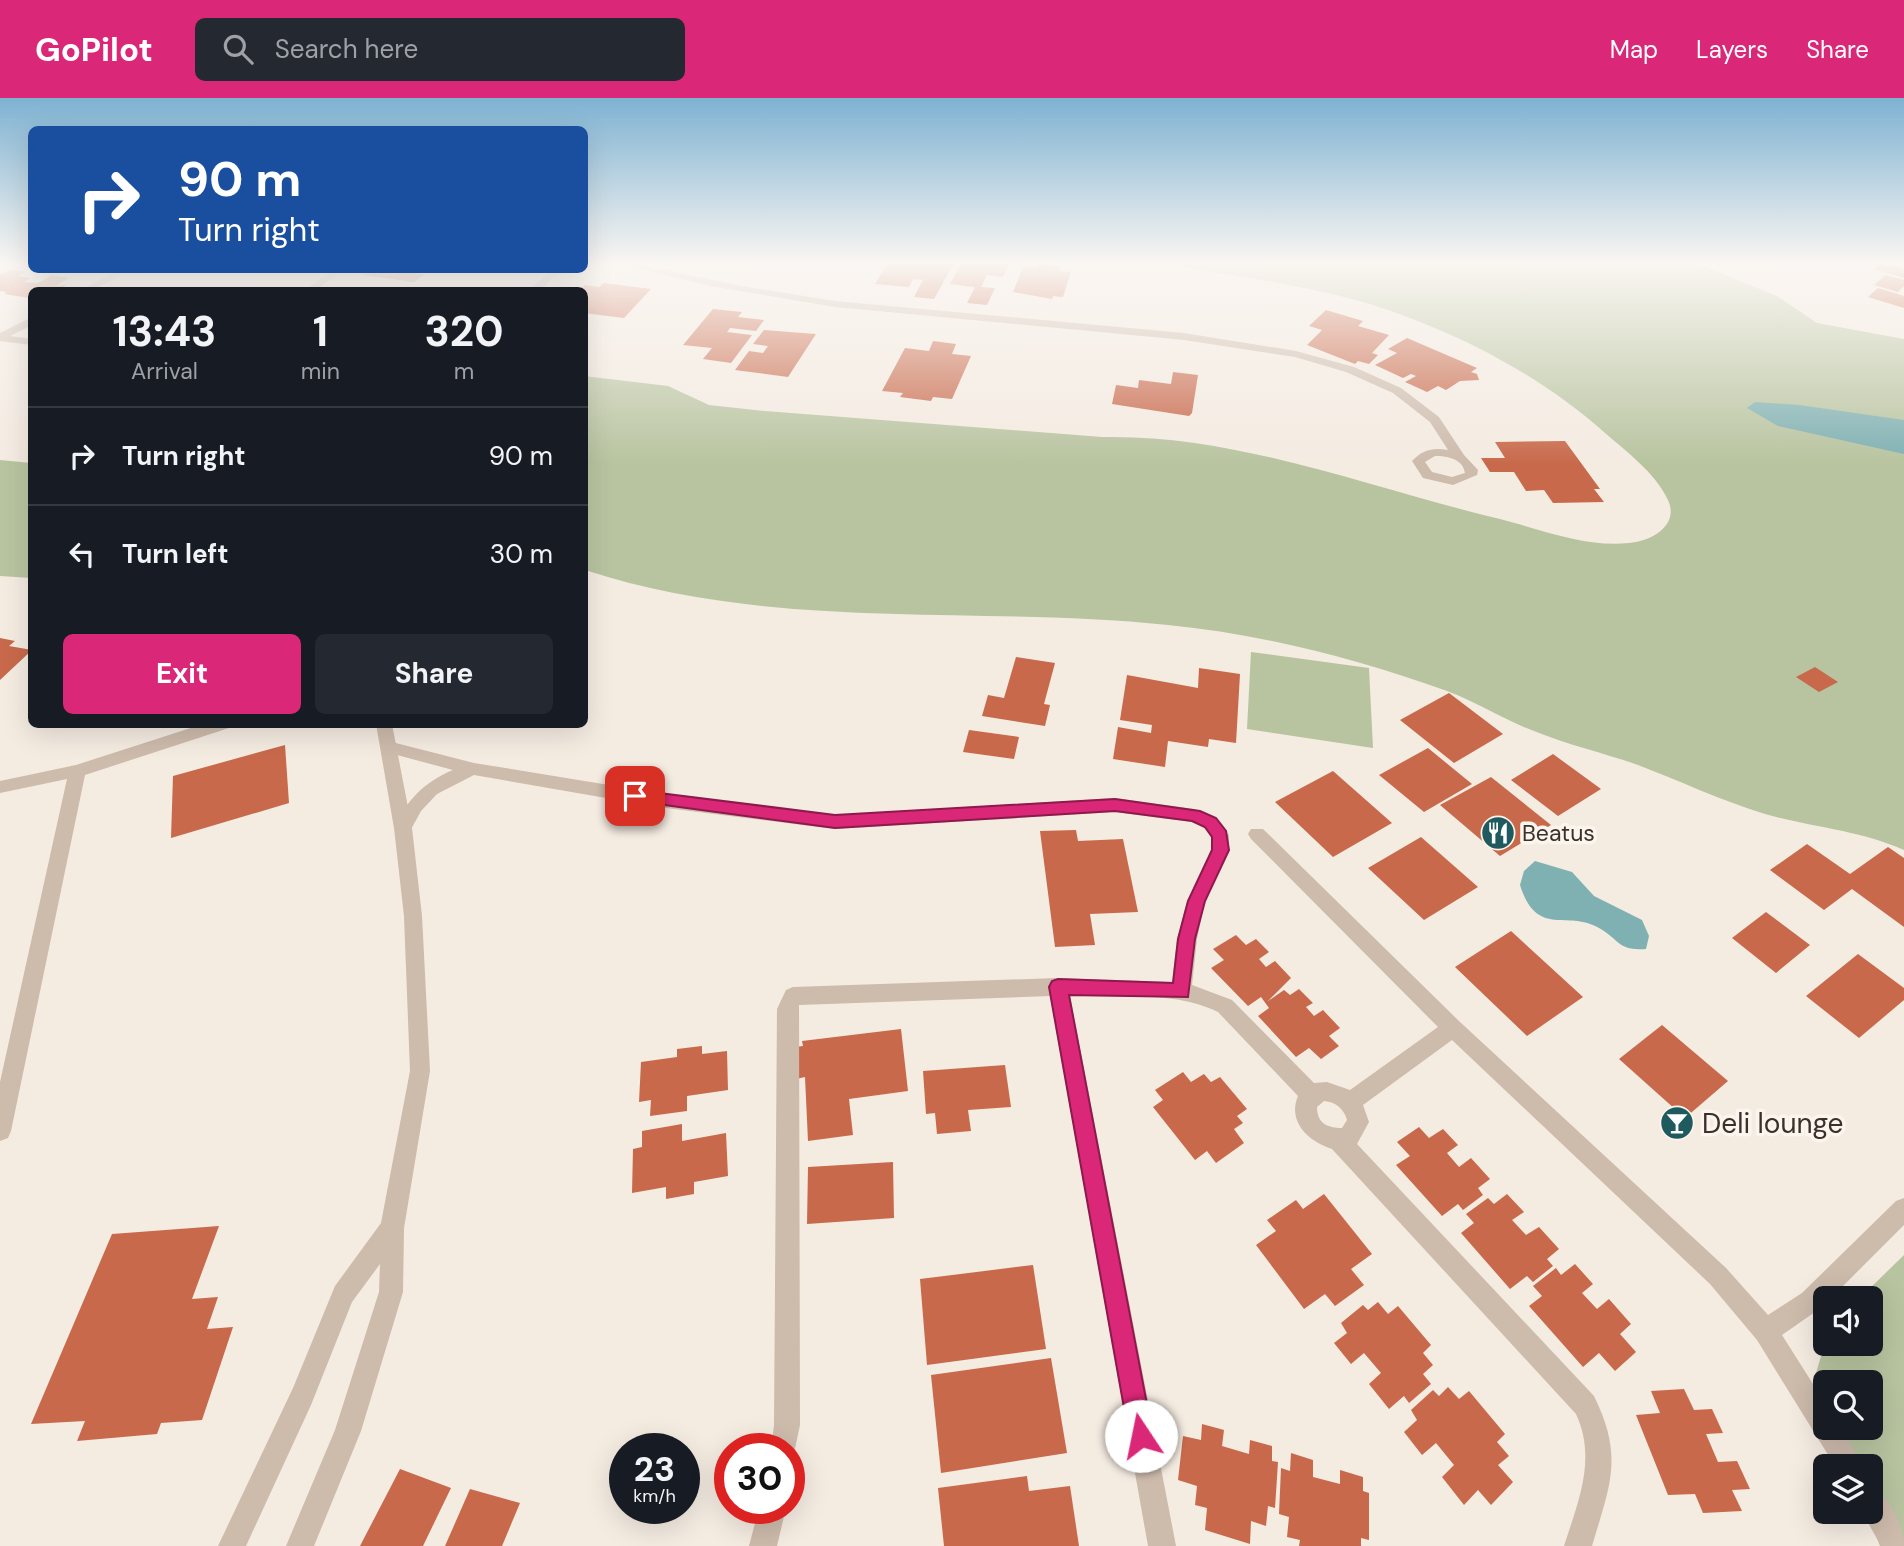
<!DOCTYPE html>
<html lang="en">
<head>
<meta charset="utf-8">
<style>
	body { margin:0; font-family:"DM Sans",sans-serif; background:#242831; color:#f1f3f6; height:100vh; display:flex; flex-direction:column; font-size:26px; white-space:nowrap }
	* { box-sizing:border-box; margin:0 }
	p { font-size:23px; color:#9ea1a6 }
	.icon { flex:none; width:38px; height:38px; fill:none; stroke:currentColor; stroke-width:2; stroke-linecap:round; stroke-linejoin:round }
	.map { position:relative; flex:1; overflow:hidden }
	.sheet { position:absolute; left:28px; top:189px; width:560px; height:441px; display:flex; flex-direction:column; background:#171b24; border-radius:10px; box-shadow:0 7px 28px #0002 }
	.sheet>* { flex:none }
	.hud { position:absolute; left:28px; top:28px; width:560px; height:147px; border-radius:10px; box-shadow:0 7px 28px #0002; background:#1a4fa0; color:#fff; overflow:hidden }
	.fabs { position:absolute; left:1813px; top:1188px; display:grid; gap:14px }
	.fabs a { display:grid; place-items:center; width:70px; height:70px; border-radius:10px; background:#171b24; box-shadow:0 7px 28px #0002; font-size:35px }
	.speed { position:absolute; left:609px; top:1335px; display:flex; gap:14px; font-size:35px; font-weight:700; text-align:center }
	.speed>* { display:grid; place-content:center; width:91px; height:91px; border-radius:50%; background:#171b24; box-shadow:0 7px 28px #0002; line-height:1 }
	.speed small { font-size:18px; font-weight:400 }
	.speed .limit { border:10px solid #d22; background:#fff; color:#111 }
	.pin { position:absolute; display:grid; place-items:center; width:60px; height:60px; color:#fff; margin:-30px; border-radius:14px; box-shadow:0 4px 10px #0006 }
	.me { position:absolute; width:77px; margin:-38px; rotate:349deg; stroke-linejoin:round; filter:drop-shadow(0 0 5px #0008) }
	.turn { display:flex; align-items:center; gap:24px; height:147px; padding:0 35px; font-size:32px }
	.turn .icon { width:91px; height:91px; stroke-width:2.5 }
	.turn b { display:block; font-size:49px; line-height:60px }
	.eta { display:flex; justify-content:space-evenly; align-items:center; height:119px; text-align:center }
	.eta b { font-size:42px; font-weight:700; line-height:49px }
	.primary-button { display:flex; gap:14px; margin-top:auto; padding:14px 35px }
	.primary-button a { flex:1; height:80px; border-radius:10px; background:#db2777; color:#fff; font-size:28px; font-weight:700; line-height:80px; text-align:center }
	.primary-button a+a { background:#242831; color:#f1f3f6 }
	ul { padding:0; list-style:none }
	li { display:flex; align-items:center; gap:21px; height:98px; padding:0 35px; border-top:2px solid #363941 }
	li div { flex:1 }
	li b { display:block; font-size:26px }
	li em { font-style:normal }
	header { display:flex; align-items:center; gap:42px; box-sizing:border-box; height:98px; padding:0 35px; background:#db2777; color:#fff }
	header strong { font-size:33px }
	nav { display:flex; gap:38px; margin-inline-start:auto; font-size:24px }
	.search { width:490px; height:63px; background:#242831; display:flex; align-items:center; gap:18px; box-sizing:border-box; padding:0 24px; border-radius:10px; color:#9ea1a6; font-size:26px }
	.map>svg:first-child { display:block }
	.green { fill:#b8c4a0 }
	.water { fill:#7fb0b2 }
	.building { fill:#c8694b }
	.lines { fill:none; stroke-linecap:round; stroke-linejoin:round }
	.minor { fill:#cdbbac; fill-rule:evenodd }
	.tertiary { fill:#cdbbac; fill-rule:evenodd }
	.route { fill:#db2777; stroke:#8e194d; stroke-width:2 }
	.labels { text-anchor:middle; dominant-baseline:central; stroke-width:7; stroke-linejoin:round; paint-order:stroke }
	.poi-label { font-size:23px; fill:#3b302b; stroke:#fbf5ee; text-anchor:start }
	.near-poi-label { font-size:28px; fill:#3b302b; stroke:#fbf5ee; text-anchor:start }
</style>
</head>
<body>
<header>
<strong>GoPilot</strong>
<div class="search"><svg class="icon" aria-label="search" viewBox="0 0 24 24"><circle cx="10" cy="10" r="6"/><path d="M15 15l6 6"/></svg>Search here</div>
<nav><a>Map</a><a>Layers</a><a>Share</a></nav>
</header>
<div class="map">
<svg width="1904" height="1448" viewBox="0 0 1904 1448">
	<rect width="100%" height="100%" fill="#f4ebe1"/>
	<path class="green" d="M1153,164H1693L1777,198L1817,225L1904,241V752C1860,732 1811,729 1765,716C1722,703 1680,683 1638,667C1604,655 1568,647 1534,633C1504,622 1477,604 1447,593C1358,561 1262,536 1168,527C973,507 774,534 585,472L584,278L668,288L709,307L765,313L1102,339C1238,336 1369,390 1500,421C1539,431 1588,450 1629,445C1653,443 1681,426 1667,400C1654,374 1627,354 1605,335C1539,276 1455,233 1370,206C1300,185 1224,177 1153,164Z
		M0,362L31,365V480L0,478Z
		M1251,554L1369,570L1373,650L1247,631Z
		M1904,1157V1448H1880L1867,1414H1871V1368H1846L1827,1330H1871V1284H1825V1326L1810,1295L1825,1245L1871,1246V1200H1860Z"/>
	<path class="water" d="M1755,304L1799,307L1904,322V356L1778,328L1747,310Z
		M1535,763L1572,774L1594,798L1642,822L1649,838L1646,851C1618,853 1620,842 1599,830C1568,811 1537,841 1520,787L1524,773Z"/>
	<path class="building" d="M889,164L932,166L954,165L934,201L914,199L923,182L913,181L909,189L875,186Z
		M962,164H1010L1003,179L987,177L981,189L995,190L987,207L967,205L975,189L950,186Z
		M1881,165L1904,171V180L1874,171Z
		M1039,166L1061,168L1059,173L1071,174L1063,199L1053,198L1052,201L1013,194L1023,169L1037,170Z
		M12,172L26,174L18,178L31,180L24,184L38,185L52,177L69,180L55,188L67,187L58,192H32L30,200L4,196L7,194L0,193V176Z
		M371,172H424L419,176H425L414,184L363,177Z
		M1885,177L1904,182V188L1898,194L1874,187Z
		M603,185L651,191L624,220L584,215V192H579L585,187L600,189Z
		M1878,190L1904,198V210L1868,199Z
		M713,211L742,214L738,219L764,222L756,233L730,230L727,234L752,237L731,265L703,261L712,250L683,247Z
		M1326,212L1363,223L1358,228L1389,237L1372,255L1378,257L1369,266L1358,263L1355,266L1307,247L1322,232L1309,228Z
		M764,232L816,236L788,279L735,272L749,253L763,255L768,248L753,246Z
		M1407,240L1477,270L1471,274L1477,276L1479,282L1460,283L1446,292L1438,288L1427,294L1405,284L1416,278L1411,276L1403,280L1375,267L1397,255L1388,251Z
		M933,243L956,246L952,256L971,258L952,301L933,299L931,303L900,299L903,295L882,293L905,250L929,253Z
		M1173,274L1198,277L1192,315L1189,318L1112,306L1116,287L1138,290L1139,282L1171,286Z
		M1565,343L1600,391H1594L1604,404L1553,405L1544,392L1526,393L1514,374H1490L1481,360H1505L1495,344Z
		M0,540L15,543L9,548L32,552L0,582Z
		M1016,559L1055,565L1044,606L1050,607L1045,628L982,618L988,597L1004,600Z
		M1815,569L1838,584L1819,594L1796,579Z
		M1199,570L1240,576L1236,645L1209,641L1208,649L1168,643L1165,669L1113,661L1118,629L1151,635L1152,627L1120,622L1127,577L1198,590Z
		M1449,595L1503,636L1454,665L1400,622Z
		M969,632L1019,639L1014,661L963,654Z
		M285,647L289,705L171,740L173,678Z
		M1428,650L1472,686L1424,714L1379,677Z
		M1553,656L1601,691L1558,718L1511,682Z
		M1333,673L1392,725L1333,759L1275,704Z
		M1491,679L1551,727L1500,758L1440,707Z
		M1076,732L1078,743L1123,741L1138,814L1090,816L1095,847L1055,849L1040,733Z
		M1421,739L1478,789L1424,822L1368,770Z
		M1807,746L1850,776L1888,749L1904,760V829L1852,791L1824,812L1770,772Z
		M1766,814L1810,847L1776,875L1732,840Z
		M1511,833L1583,899L1527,938L1455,869Z
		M1236,837L1246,847L1256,841L1269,854L1259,861L1266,869L1275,863L1291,880L1268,903L1284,892L1290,897L1299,891L1313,905L1306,909L1314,918L1323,912L1340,930L1329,938L1339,948L1321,961L1309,950L1296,959L1258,918L1269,910L1261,899L1248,908L1211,870L1224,862L1213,851Z
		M1858,856L1904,890V902L1859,940L1806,898Z
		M1662,927L1728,983L1685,1020L1619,961Z
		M901,931L908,993L849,1001L853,1037L808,1043L805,979L796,981L795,949L803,948L802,943Z
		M702,948V956L727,953L728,992L687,998V1013L650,1018L651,1002L639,1004L641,964L677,959V951Z
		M1005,967L1011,1009L968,1012L971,1033L937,1036L935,1015L926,1016L923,973Z
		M1183,974L1191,984L1204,976L1211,984L1220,979L1247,1011L1237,1018L1243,1025L1234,1031L1244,1045L1216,1065L1207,1053L1195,1062L1153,1009L1163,1002L1155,992Z
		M682,1026V1043L726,1035L728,1078L694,1084V1096L666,1101V1089L632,1095L633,1051L642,1049V1033Z
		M1419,1029L1429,1040L1443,1031L1458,1047L1447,1055L1459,1069L1471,1060L1490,1081L1478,1090L1483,1097L1463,1112L1458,1106L1442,1118L1396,1067L1410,1058L1397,1044Z
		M893,1064L894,1120L807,1126L808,1069Z
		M1324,1096L1372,1156L1351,1171L1364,1187L1335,1208L1325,1196L1304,1211L1256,1147L1276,1133L1267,1122L1296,1102L1303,1111Z
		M1507,1096L1524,1114L1512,1122L1526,1137L1539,1129L1559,1151L1547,1161L1553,1168L1533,1184L1527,1178L1510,1191L1461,1135L1474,1125L1466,1116L1488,1100L1494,1106Z
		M219,1128L192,1201L218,1199L207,1231L233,1229L202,1322L161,1325L157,1336L77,1343L85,1323L31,1326L112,1136Z
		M1575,1166L1593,1186L1582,1195L1597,1211L1609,1201L1631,1226L1620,1236L1636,1254L1615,1273L1599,1255L1583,1269L1529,1208L1542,1198L1533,1188L1556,1170L1561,1177Z
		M1033,1167L1046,1251L927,1267L920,1181Z
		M1378,1204L1388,1216L1398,1208L1431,1247L1423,1255L1433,1267L1423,1276L1431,1286L1409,1305L1404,1298L1389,1311L1369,1286L1381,1275L1364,1255L1351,1266L1334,1245L1347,1235L1341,1225L1363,1207L1368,1212Z
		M1051,1260L1067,1355L941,1375L931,1277Z
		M1448,1289L1459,1301L1469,1293L1505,1336L1497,1344L1509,1358L1498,1367L1513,1384L1491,1407L1478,1392L1464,1407L1442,1379L1454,1367L1436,1345L1422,1357L1404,1334L1417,1322L1411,1312L1433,1292L1439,1298Z
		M1684,1291L1694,1312L1712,1311L1723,1335L1706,1336L1718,1364L1737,1363L1750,1391L1732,1392L1742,1413L1703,1415L1695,1396L1668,1397L1636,1317L1660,1315L1651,1293Z
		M1202,1326L1224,1332L1222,1348L1249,1356L1250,1342L1272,1348V1363L1278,1364L1275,1410L1268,1408L1266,1428L1251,1423L1250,1446L1205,1432L1207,1410L1195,1407L1197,1388L1178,1382L1183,1338L1201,1342Z
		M1291,1355L1313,1362V1379L1340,1386V1372L1363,1379V1393L1369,1395V1442L1361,1440V1448H1299L1300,1442L1287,1439L1289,1419L1279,1416L1281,1370L1290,1373Z
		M400,1371L451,1390L423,1448H360Z
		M1027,1378L1029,1393L1070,1388L1079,1448H944L938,1390Z
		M470,1391L520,1405L502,1448H445Z"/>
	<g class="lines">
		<path class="minor" d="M612,164H628L741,188L835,203L1184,235L1296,253L1354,269L1401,290L1439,319L1464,357L1478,372L1477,377L1453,387L1423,380L1412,363C1422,352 1433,349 1448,352L1430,324L1393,295L1346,274L1295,259L1184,242L835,209L710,188ZM1435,358C1448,358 1463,361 1465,375L1452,379L1432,374L1425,364Z
			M118,172H130L93,192H81Z
			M333,172H344L316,192H305Z
			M32,219V227L10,238L32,241V247L0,243V235Z
			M203,626H231L229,630L85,677L11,1033L8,1040L0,1043V984L67,681L0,695V683L76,667Z
			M388,643L474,665L658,695L835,717L1115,700L1194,711L1216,720L1229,737V752L1205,803L1197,841L1192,887L1232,902L1314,985L1327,984L1350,992L1438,929L1251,741L1248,736L1251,731H1263L1460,924L1726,1170L1768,1217L1802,1195L1896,1103L1904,1100V1127L1831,1200H1825V1207L1782,1237L1825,1305V1330H1841L1863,1368H1835L1757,1242L1710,1186L1452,942L1363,1007L1369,1024L1357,1046L1594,1298C1624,1359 1610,1387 1592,1448H1564C1578,1404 1597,1361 1576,1316L1332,1051C1309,1044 1287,1024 1298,998L1218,914C1175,892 1117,900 1070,898L1176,1448H1148L1050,898L799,907L800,1327L793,1360L789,1362V1351H771L774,1327L777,911L786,892L793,889L1058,880L1172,884L1177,841L1187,803L1211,752V739L1204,730L1192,724L1115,714L835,731L658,709L474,677L437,696L421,713L409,735H397L394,730C407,702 424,684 453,672L382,653L380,649ZM1324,1003C1336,1004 1344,1011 1347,1022L1342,1030C1327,1030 1317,1025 1317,1009Z
			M1871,1391C1889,1397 1904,1429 1904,1448H1881L1862,1414H1871Z
			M759,1410H786L777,1448H749Z"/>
		<path class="tertiary" d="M552,172H562L540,192H529Z
			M376,626H392L412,730L422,818L430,973L404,1130L403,1194L361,1333L314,1448H286L335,1332L379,1194L380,1166L352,1204L311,1307L246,1448H218L293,1290L335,1188L381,1125L410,973L404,818L394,730Z"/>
	</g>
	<linearGradient id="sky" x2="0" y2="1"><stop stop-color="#7eb2d2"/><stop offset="0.45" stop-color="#faf6f2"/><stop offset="1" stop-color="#faf6f2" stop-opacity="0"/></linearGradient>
	<rect width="1904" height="366" fill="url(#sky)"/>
	<path class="route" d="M635,692L835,717L1115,701L1200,713L1216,720L1226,733L1229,752L1205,803L1195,841L1188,899L1069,897L1153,1338L1149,1347L1141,1350L1133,1347L1129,1338L1049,889L1052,883L1058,881L1173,885L1178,841L1188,803L1212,752V739L1205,729L1192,723L1115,713L835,730L635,703L627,698Z"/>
	<defs>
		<g id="restaurant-disc" transform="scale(1.75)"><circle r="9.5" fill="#1f5a5e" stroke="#fbf5ee"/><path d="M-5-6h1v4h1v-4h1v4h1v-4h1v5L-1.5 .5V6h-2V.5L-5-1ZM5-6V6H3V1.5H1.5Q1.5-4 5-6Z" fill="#fff"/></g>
		<g id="bar-disc" transform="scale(1.75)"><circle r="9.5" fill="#1f5a5e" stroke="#fbf5ee"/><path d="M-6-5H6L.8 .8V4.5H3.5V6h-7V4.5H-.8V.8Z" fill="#fff"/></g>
	</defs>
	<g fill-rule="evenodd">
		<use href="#restaurant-disc" x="1498" y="735"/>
		<use href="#bar-disc" x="1677" y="1025"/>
	</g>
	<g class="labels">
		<g class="poi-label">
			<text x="1522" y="735">Beatus</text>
		</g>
		<g class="near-poi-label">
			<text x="1702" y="1025">Deli lounge</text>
		</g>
	</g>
</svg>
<div class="fabs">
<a><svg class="icon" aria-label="sound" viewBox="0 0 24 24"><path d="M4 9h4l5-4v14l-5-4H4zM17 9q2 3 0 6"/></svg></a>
<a><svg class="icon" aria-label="search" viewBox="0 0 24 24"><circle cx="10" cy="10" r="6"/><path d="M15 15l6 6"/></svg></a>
<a><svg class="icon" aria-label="layers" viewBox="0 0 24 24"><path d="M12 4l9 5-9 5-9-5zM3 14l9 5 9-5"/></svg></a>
</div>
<div class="speed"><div>23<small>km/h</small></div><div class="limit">30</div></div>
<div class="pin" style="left:635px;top:698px;background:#d93025"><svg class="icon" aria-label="arrive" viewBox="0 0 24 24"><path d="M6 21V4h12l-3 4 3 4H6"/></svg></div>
<svg class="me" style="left:1141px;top:1338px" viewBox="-20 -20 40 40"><circle r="19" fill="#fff"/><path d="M0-13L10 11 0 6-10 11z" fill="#db2777"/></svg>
<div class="hud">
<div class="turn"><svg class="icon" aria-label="right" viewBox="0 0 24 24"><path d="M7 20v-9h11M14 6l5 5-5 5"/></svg><div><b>90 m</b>Turn right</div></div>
</div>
<section class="sheet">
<div class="eta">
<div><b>13:43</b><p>Arrival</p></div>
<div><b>1</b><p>min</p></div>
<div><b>320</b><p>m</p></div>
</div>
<ul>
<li><svg class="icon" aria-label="right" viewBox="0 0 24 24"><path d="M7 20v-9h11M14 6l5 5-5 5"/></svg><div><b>Turn right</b></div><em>90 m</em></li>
<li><svg class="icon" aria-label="left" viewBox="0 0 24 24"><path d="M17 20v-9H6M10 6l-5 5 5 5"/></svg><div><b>Turn left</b></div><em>30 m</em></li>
</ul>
<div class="primary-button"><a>Exit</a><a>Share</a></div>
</section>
</div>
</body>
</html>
